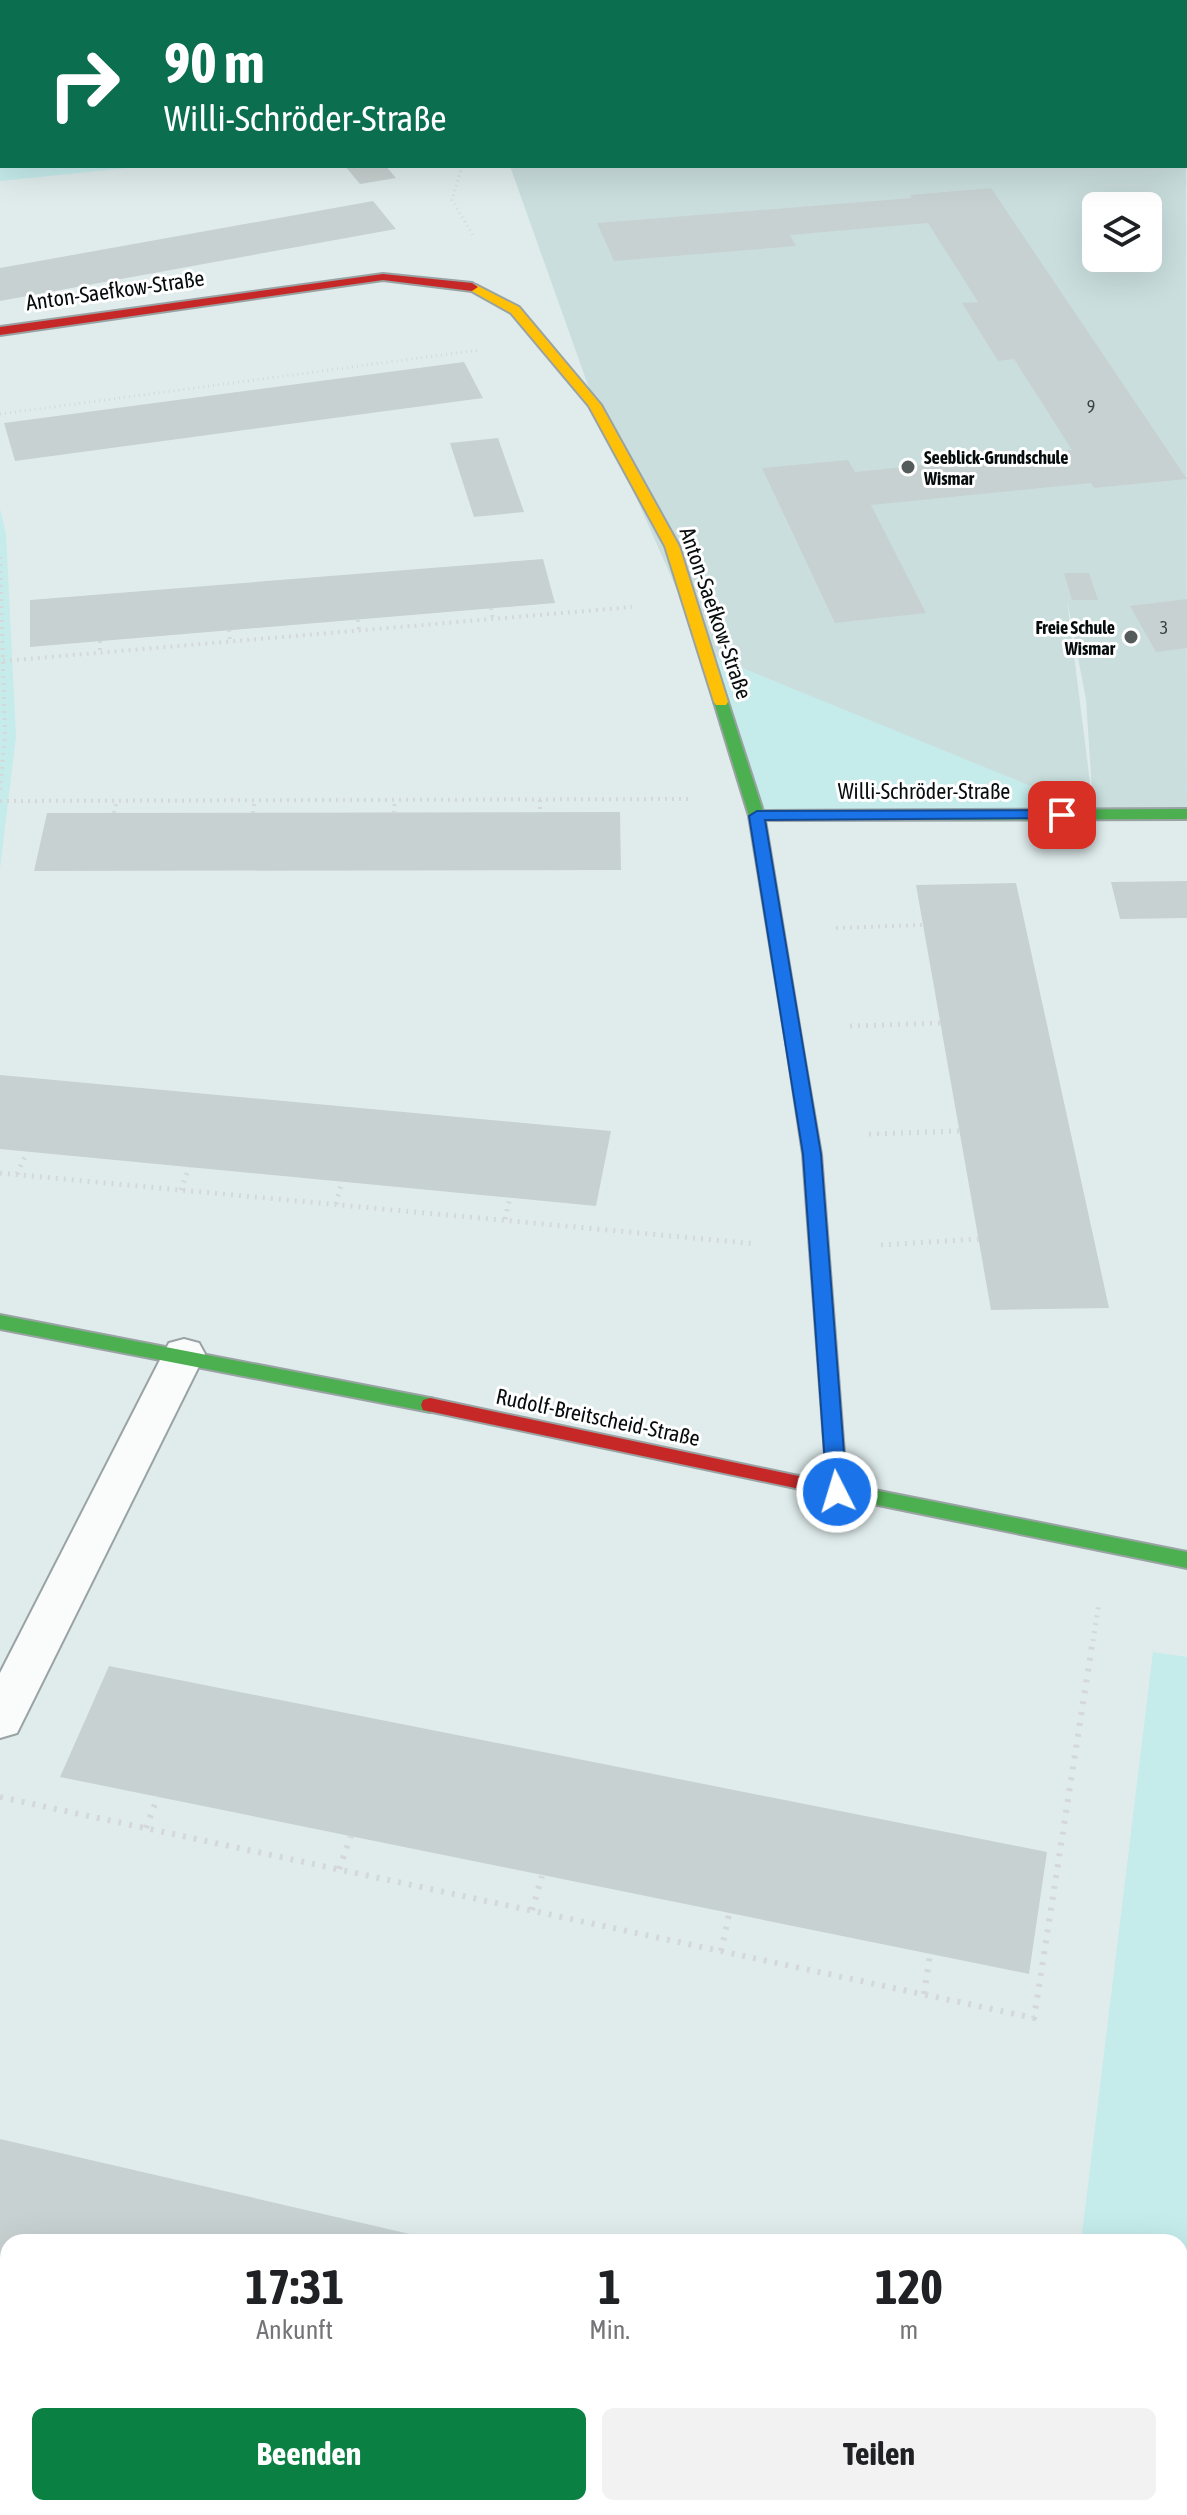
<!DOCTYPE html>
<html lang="de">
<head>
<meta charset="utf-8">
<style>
	body { margin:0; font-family:"Asap Condensed",sans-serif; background:#f2f2f2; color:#202124; height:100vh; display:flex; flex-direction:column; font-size:30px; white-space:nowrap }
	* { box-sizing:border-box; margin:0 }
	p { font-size:26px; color:#757577 }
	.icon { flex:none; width:44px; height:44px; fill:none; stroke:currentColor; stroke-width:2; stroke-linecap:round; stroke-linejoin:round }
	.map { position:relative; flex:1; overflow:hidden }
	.drawer { position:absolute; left:0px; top:2234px; width:1188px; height:282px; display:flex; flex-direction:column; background:#fff; border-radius:24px 24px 0 0; box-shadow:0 8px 32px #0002 }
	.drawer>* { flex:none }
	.banner { position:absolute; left:0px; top:0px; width:1188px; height:168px; box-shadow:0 8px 32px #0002; background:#0b6e4f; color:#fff; overflow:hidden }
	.buttons { position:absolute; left:1082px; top:192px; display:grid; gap:16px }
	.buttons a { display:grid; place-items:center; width:80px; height:80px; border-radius:12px; background:#fff; box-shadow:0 8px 32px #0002; font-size:40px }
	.pin { position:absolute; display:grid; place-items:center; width:68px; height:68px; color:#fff; margin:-34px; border-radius:16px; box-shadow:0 4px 12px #0006 }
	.me { position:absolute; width:88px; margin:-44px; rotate:355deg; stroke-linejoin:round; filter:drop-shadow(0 0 6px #0008) }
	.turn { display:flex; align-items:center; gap:28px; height:168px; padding:0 32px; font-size:36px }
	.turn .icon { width:104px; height:104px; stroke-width:2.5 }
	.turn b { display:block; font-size:56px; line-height:68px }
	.eta { display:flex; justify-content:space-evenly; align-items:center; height:136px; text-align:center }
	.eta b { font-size:48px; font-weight:700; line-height:56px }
	.cta { display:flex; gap:16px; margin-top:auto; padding:16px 32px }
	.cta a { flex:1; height:92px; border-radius:12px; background:#0b8043; color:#fff; font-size:32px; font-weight:700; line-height:92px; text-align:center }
	.cta a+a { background:#f2f2f2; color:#202124 }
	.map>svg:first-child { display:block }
	.built { fill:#cadede; fill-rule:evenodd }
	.green { fill:#c5ebeb }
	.building { fill:#c8d1d1 }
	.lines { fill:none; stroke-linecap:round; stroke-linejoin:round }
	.lane-casing { stroke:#9aa3a3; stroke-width:4 }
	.fast-casing { stroke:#9aa3a3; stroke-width:4 }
	.slow-casing { stroke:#9aa3a3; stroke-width:4 }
	.jam-casing { stroke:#9aa3a3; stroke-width:4 }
	.path-far3 { stroke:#d5d8d8; stroke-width:3; stroke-dasharray:1 4; stroke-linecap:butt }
	.path-far2 { stroke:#d5d8d8; stroke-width:4; stroke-dasharray:2 5; stroke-linecap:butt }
	.path-far1 { stroke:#d5d8d8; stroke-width:5; stroke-dasharray:2 6; stroke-linecap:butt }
	.path { stroke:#d5d8d8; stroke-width:6; stroke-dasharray:3 8; stroke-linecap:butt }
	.lane { fill:#fafcfc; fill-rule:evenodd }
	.fast { fill:#4caf50; fill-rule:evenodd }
	.slow { fill:#ffc107; fill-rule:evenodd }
	.jam { fill:#c62828; fill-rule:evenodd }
	.route { fill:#1a73e8; stroke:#114b97; stroke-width:2 }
	.poi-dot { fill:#535b5b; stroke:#fff; stroke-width:3 }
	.labels { text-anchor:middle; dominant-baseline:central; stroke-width:6; stroke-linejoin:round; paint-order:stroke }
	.number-label { font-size:18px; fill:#394040 }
	.far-poi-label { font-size:18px; font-weight:bold; fill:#070d0d; stroke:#fff; text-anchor:start }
	.street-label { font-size:22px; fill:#070d0d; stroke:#fff }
</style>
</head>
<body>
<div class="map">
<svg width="1187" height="2515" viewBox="0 0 1187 2515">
	<rect width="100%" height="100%" fill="#e0ecec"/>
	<path class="built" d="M1186,93L1187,812H1094L706,655L595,405L510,166H1186ZM1096,206H1148V258H1096ZM1067,599L1086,700L1092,790H1091Z"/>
	<path class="green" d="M0,0H1061L1064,2H2V166H147L0,181Z
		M0,509L6,534L16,736L0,869Z
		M711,655L1094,812L757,816Z
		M1153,1652L1187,1657V2515H1047L1048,2508H1180V2242H1081Z"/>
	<path class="building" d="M345,166H386L396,178L360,184Z
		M991,188L1187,479L1094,488L1091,483L871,505L926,613L835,623L762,468L848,460L855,472L1072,450L1014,359L998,361L962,303L978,302L928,223L790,235L796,246L614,261L597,223L912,198L910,195Z
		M373,201L396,229L0,301V268Z
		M464,362L483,398L15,461L4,423Z
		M498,438L524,512L474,517L450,443Z
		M543,559L555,603L30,647V600Z
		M1064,573H1089L1098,600H1072Z
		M1187,599V648L1156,652L1130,606Z
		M620,812L621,870L34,871L47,813Z
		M1187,881V918L1120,919L1111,882Z
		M1016,883L1109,1308L991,1310L916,885Z
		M0,1075L611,1131L596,1206L0,1149Z
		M109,1666L1047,1852L1029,1974L60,1777Z
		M0,2139L440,2241V2242H8V2301L0,2299Z"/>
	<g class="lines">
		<g class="lane-casing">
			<path id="lane" d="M184,1339L199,1343L205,1354L17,1733L0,1738V1673L163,1354L169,1343Z"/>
		</g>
		<g class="fast-casing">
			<path id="fast" d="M721,698L728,702L763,811L1187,809V819L765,820L804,1055L796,1060L788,1055L749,816L714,702Z
				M0,1315L430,1398L437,1400L439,1405L437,1410L430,1412L0,1329Z
				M819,1479L1187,1552V1568L819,1493L812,1491L809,1486L812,1481Z"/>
		</g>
		<g class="slow-casing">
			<path id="slow" d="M468,285H476L519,307L601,405L679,546L728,702L726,705H716L714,702L665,546L589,406L511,313L468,289Z"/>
		</g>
		<g class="jam-casing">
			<path id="jam" d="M383,274L472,283L478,287L472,291L383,280L0,335V327Z
				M796,1050L804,1055L821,1154L847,1492L844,1497H830L827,1489L819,1493L423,1410L421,1405L423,1400L430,1398L827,1482L803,1154L788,1055Z"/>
		</g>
		<path class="path-far3" d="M1061,0L1064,2
			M351,2L386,0
			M462,166L452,200L474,237
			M0,414L479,350"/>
		<path class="path-far2" d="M0,557L5,734L0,791
			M491,608L493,620
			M358,620L359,631
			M229,630L230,642
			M100,641V653
			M3,661L632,607
			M540,800V812
			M0,801L690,799
			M114,813L117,801
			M253,813L255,800
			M394,813L395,800
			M836,928L923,925"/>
		<path class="path-far1" d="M850,1026L941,1023
			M869,1134L960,1131
			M0,1173L756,1244
			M17,1174L27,1152
			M181,1190L189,1167
			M336,1204L342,1181
			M505,1219L510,1197
			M881,1245L979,1239
			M1093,1641L1099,1602"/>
		<path class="path" d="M0,1797L1034,2018L1093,1639
			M146,1828L158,1796
			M339,1869L351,1836
			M532,1910L542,1876
			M721,1951L729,1914
			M924,1994L930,1955
			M0,2337L8,2339
			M636,2508L641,2515"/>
		<use href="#lane" class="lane"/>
		<use href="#fast" class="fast"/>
		<use href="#slow" class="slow"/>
		<use href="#jam" class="jam"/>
	</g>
	<path class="route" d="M1062,810L1068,812V818L765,820L821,1154L847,1492L844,1498H830L827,1492L803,1154L749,816L757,811Z"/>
	<g class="poi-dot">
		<circle cx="908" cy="467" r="8"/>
		<circle cx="1131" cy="637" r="8"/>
	</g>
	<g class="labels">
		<g class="number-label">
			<text x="1091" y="406">9</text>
			<text x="1164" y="627">3</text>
		</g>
		<g class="far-poi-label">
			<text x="924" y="457">Seeblick-Grundschule<tspan x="924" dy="21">Wismar</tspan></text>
			<text x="1115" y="627" text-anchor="end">Freie Schule<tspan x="1115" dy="21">Wismar</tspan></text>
		</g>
		<g class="street-label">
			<text transform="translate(115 290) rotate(-8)">Anton-Saefkow-Straße</text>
			<text transform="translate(716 613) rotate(71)">Anton-Saefkow-Straße</text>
			<text x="924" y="791">Willi-Schröder-Straße</text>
			<text transform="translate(598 1417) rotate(12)">Rudolf-Breitscheid-Straße</text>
		</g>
	</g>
</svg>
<div class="buttons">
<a><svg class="icon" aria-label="layers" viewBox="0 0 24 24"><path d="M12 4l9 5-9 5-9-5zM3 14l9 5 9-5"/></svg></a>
</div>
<div class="pin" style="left:1062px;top:815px;background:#d93025"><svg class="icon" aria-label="arrive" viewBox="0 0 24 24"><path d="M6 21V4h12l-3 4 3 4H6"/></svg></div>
<svg class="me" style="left:837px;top:1492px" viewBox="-20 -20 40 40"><circle r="17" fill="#1a73e8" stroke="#fff" stroke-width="3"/><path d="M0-11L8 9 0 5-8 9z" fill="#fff"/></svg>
<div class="banner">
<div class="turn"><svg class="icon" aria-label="right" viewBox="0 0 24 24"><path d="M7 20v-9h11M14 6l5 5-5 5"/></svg><div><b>90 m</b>Willi-Schröder-Straße</div></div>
</div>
<section class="drawer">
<div class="eta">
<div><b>17:31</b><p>Ankunft</p></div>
<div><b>1</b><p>Min.</p></div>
<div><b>120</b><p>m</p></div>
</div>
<div class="cta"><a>Beenden</a><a>Teilen</a></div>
</section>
</div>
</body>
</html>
